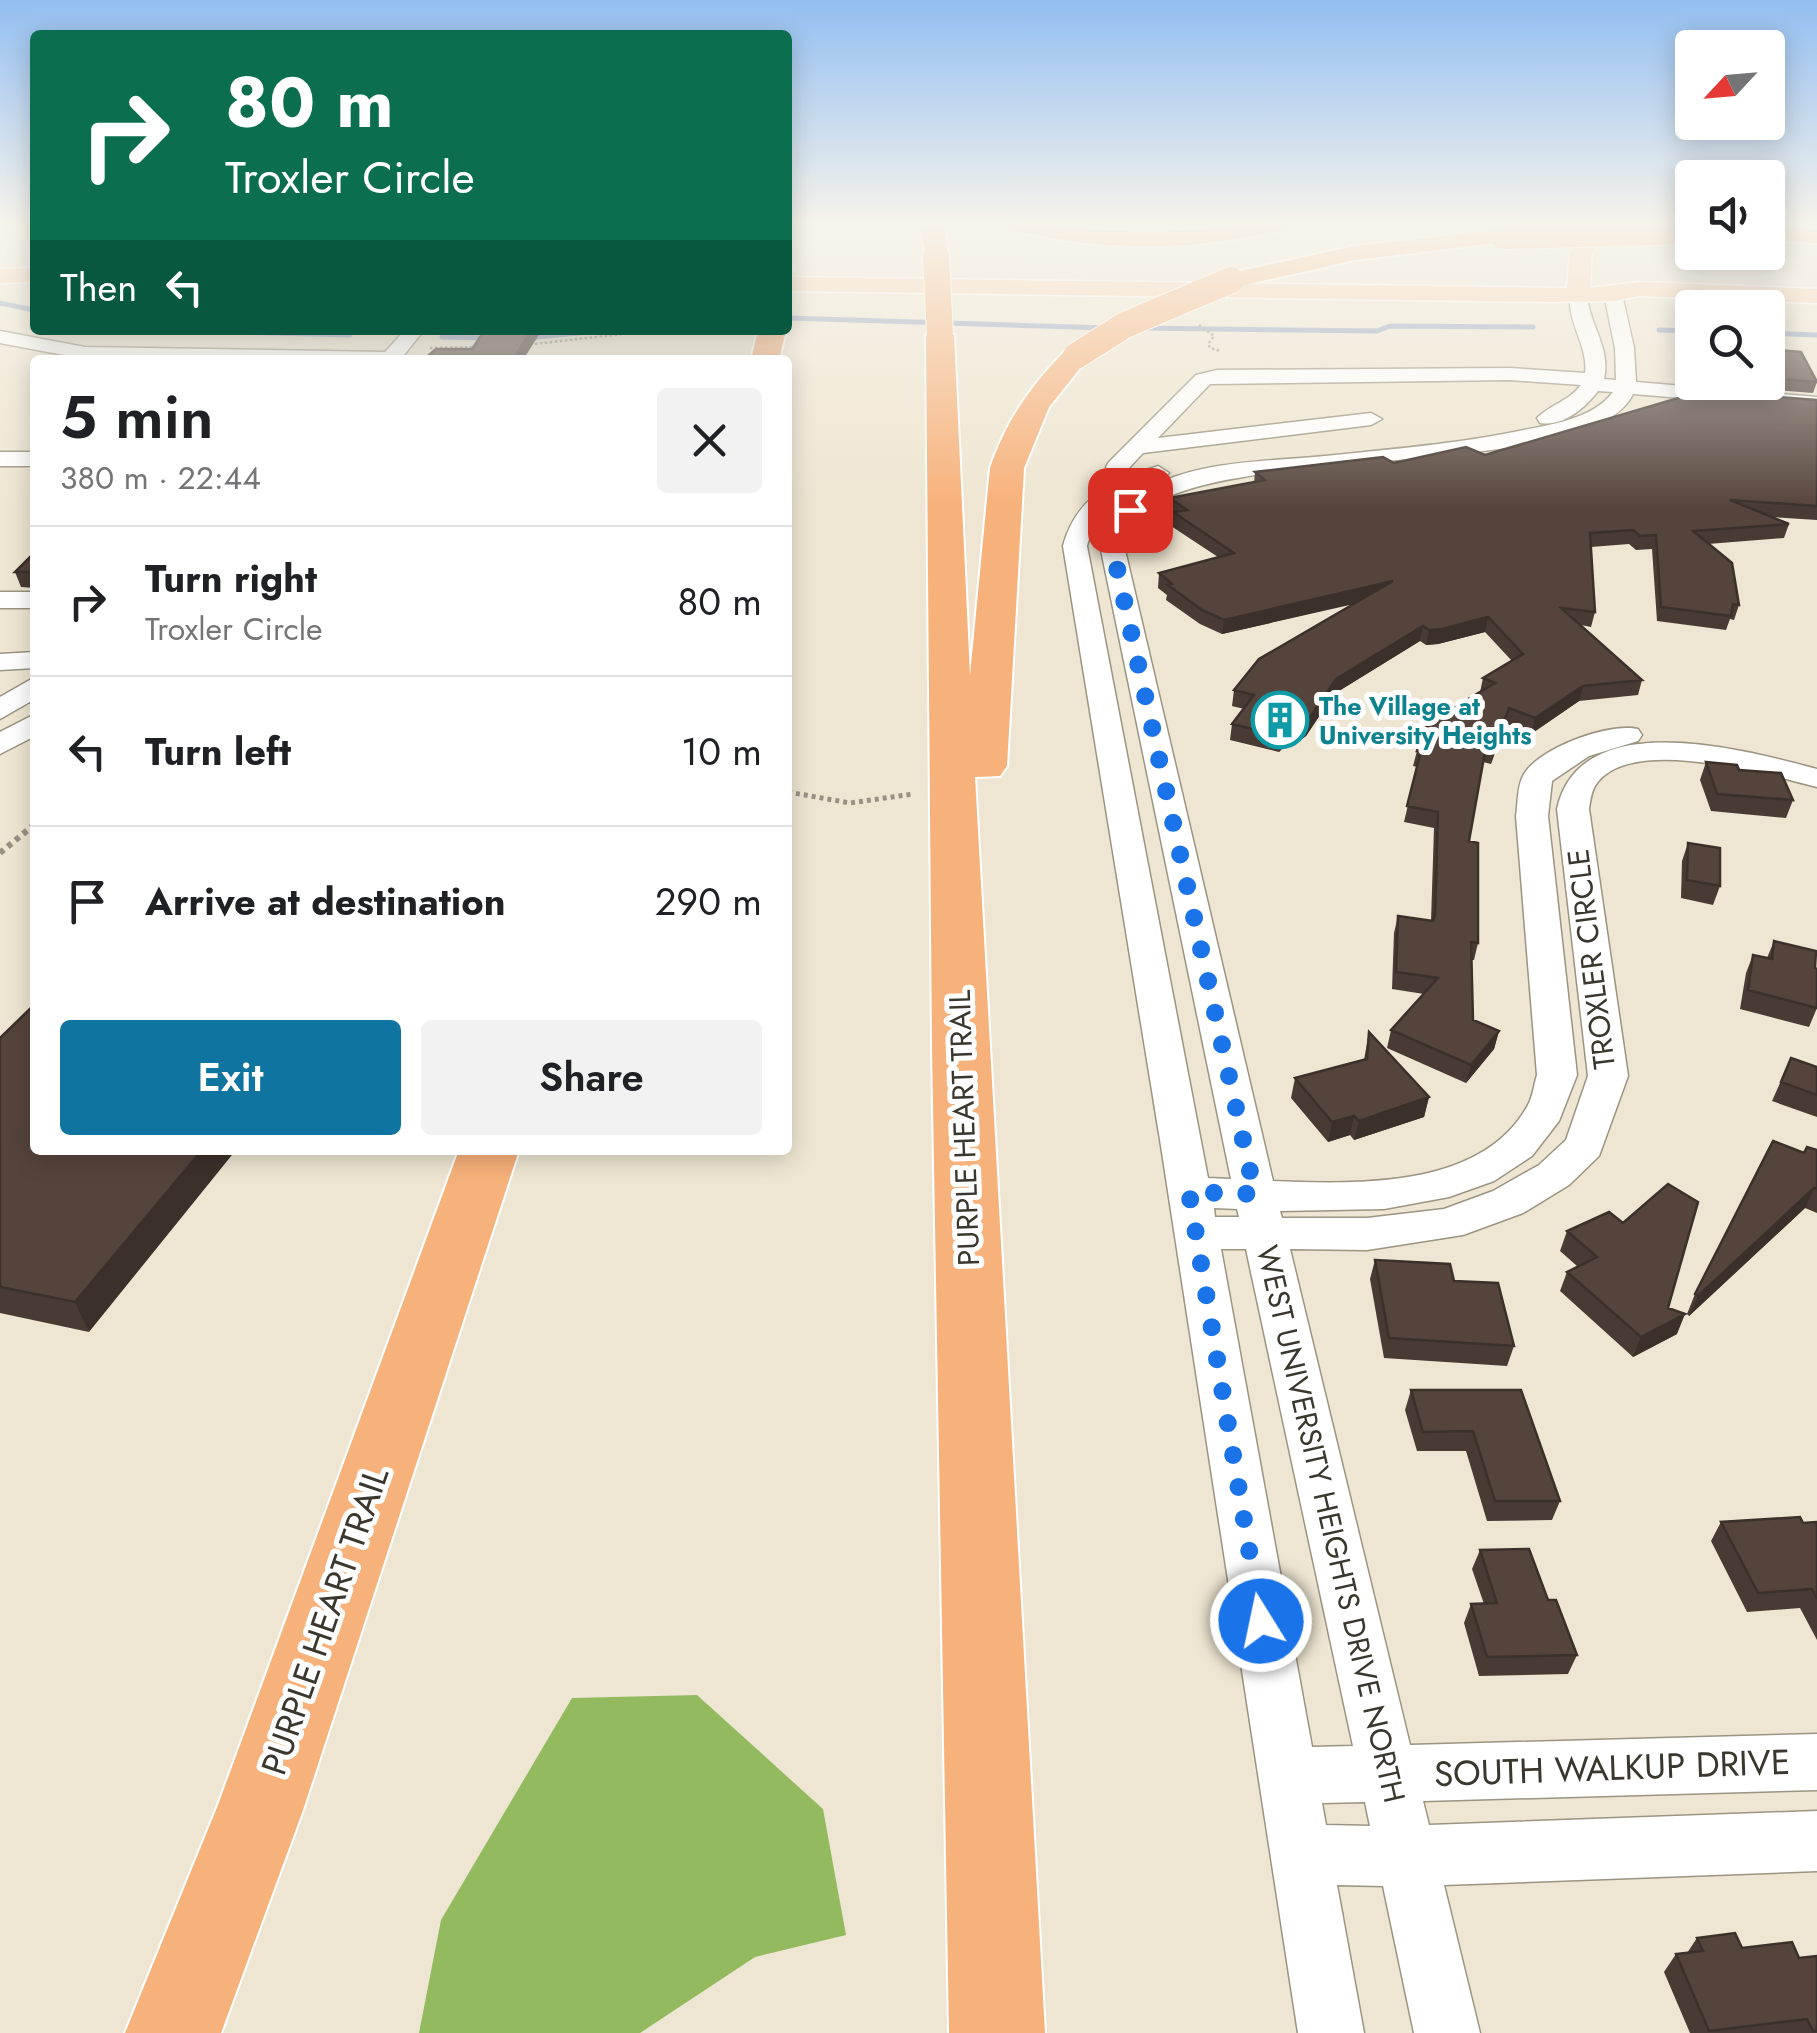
<!DOCTYPE html>
<html lang="en">
<head>
<meta charset="utf-8">
<style>
	body { margin:0; font-family:Jost,sans-serif; background:#f2f2f2; color:#202124; height:100vh; display:flex; flex-direction:column; font-size:38px; white-space:nowrap }
	* { box-sizing:border-box; margin:0 }
	p { font-size:32px; color:#757577 }
	.icon { flex:none; width:55px; height:55px; fill:none; stroke:currentColor; stroke-width:2; stroke-linecap:round; stroke-linejoin:round }
	.map { position:relative; flex:1; overflow:hidden }
	.drawer { position:absolute; left:30px; top:355px; width:762px; height:800px; display:flex; flex-direction:column; background:#fff; border-radius:10px; box-shadow:0 5px 25px #0003 }
	.drawer>* { flex:none }
	.banner { position:absolute; left:30px; top:30px; width:762px; height:305px; border-radius:10px; box-shadow:0 5px 25px #0003; background:#0b6e4f; color:#fff; overflow:hidden }
	.needle { width:65px; rotate:244deg }
	.tools { position:absolute; left:1675px; top:30px; display:grid; gap:20px }
	.tools a { display:grid; place-items:center; width:110px; height:110px; border-radius:10px; background:#fff; box-shadow:0 5px 25px #0003; font-size:50px }
	.pin { position:absolute; display:grid; place-items:center; width:85px; height:85px; color:#fff; margin:-42px; border-radius:20px; box-shadow:0 5px 15px #0006 }
	.me { position:absolute; width:110px; margin:-55px; rotate:350deg; stroke-linejoin:round; filter:drop-shadow(0 0 8px #0008) }
	.turn { display:flex; align-items:center; gap:35px; height:210px; padding:0 30px; font-size:45px }
	.turn .icon { width:130px; height:130px; stroke-width:2.5 }
	.turn b { display:block; font-size:70px; line-height:85px }
	.then { display:flex; align-items:center; height:95px; padding:0 30px; background:#0003; gap:20px; font-size:38px }
	.round { display:grid; place-items:center; flex:none; width:105px; height:105px; border-radius:10px; background:#f2f2f2 }
	.head { display:flex; align-items:center; justify-content:space-between; height:170px; padding:0 30px }
	h1 { font-size:60px; font-weight:600; line-height:75px }
	.primary-button { display:flex; gap:20px; margin-top:auto; padding:20px 30px }
	.primary-button a { flex:1; height:115px; border-radius:10px; background:#0f74a0; color:#fff; font-size:40px; font-weight:600; line-height:115px; text-align:center }
	.primary-button a+a { background:#f2f2f2; color:#202124 }
	ul { padding:0; list-style:none }
	li { display:flex; align-items:center; gap:30px; height:150px; padding:0 30px; border-top:2px solid #e0e0e0 }
	li div { flex:1 }
	li b { display:block; font-size:38px }
	li em { font-style:normal }
	.map>svg:first-child { display:block }
	.forest { fill:#94ba5f }
	.lines { fill:none; stroke-linecap:round; stroke-linejoin:round }
	.stream { stroke:#8d9fc0; stroke-width:5 }
	.minor-casing { stroke:#9b9482; stroke-width:3 }
	.major-casing { stroke:#fff; stroke-width:3 }
	.highway-casing { stroke:#fff; stroke-width:4 }
	.path-far2 { stroke:#989284; stroke-width:2.5; stroke-dasharray:2.5 2.5; stroke-linecap:butt }
	.path-far1 { stroke:#989284; stroke-width:5; stroke-dasharray:4 4; stroke-linecap:butt }
	.path { stroke:#989284; stroke-width:6; stroke-dasharray:5 5; stroke-linecap:butt }
	.minor { fill:#fff; fill-rule:evenodd }
	.major { fill:#fad0af; fill-rule:evenodd }
	.highway { fill:#f7b17a; fill-rule:evenodd }
	.highway-bridge-casing { stroke:#fff; stroke-width:28; stroke-linecap:butt }
	.highway-bridge { stroke:#f7b17a; stroke-width:26 }
	.wall { fill:#493a34 }
	.shaded-wall { fill:#3c302a }
	.building { fill:#55443c; stroke:#3c302a; stroke-width:2.5 }
	.route { stroke:#1a73e8; stroke-width:18; stroke-dasharray:0 32.4 }
	.labels { text-anchor:middle; dominant-baseline:central; stroke-width:10; stroke-linejoin:round; paint-order:stroke }
	.far-culture-label { font-size:25px; font-weight:bold; fill:#0d838f; stroke:#fff; text-anchor:start }
	.street-label { font-size:30px; fill:#3a372f; stroke:#fff }
	.near-street-label { font-size:35px; fill:#3a372f; stroke:#fff }
</style>
</head>
<body>
<div class="map">
<svg width="1817" height="2033" viewBox="0 0 1817 2033">
	<rect width="100%" height="100%" fill="#eee6d2"/>
	<path class="forest" d="M697,1695L823,1809L846,1935L755,1957L640,2033H419L441,1920L572,1698Z"/>
	<g class="lines">
		<path class="stream" d="M0,303L29,309
			M788,318L1106,328
			M1138,328L1377,331L1390,326L1533,327
			M164,330L350,335
			M1659,330L1692,331
			M1768,333L1817,335
			M442,337L489,338
			M526,338L610,330"/>
		<g class="minor-casing">
			<path id="minor" d="M1613,289L1622,294L1634,348L1636,382L1817,397V409L1633,394C1595,479 1237,445 1152,506C1136,517 1130,531 1125,550L1273,1181C1355,1184 1482,1190 1528,1105C1533,1096 1534,1084 1537,1075L1516,816C1518,804 1517,787 1523,776C1536,749 1609,722 1638,729L1642,735L1638,741L1589,756L1552,781L1548,816L1577,1075L1559,1121L1532,1156L1494,1181L1449,1197L1384,1209L1280,1211L1282,1218H1367L1444,1209L1493,1191L1539,1165L1566,1140L1588,1076L1557,809C1580,704 1745,750 1817,769V787C1769,775 1627,733 1595,786C1591,793 1590,802 1589,809L1628,1076L1599,1156L1569,1185L1523,1213L1463,1235L1367,1250L1290,1249L1410,1745L1817,1734V1790L1423,1801L1429,1825L1817,1811V1871L1444,1885L1480,2033H1414L1383,1886L1337,1885L1364,2033H1298L1161,1146L1063,546C1071,516 1088,496 1116,482L1106,467L1109,462L1196,375L1217,370L1510,368L1585,373C1589,345 1563,317 1572,291L1578,290L1587,295C1589,325 1611,347 1604,379L1616,380L1615,348L1604,294ZM1510,380L1581,385C1569,401 1550,405 1537,418L1540,423C1563,427 1585,408 1598,391L1613,392C1594,418 1554,424 1524,430C1458,444 1391,449 1325,456C1264,462 1192,460 1138,494C1117,508 1107,527 1101,550L1231,1179L1208,1178L1087,546C1103,484 1139,504 1169,473L1158,466L1134,474L1129,468L1143,453L1371,425L1382,419L1371,413L1158,438L1210,384ZM1214,1208L1237,1209L1239,1217H1215ZM1221,1249H1246L1353,1746L1312,1747ZM1365,1802L1370,1826L1326,1825L1322,1803Z
				M405,330H424L400,360L85,359L0,343V331L85,347L385,352Z
				M0,452H35V466H0Z
				M0,592H35V608H0Z
				M35,652V668L0,670V654Z
				M35,677V699L0,719V697Z
				M35,714V736L0,754V732Z"/>
		</g>
		<g class="major-casing">
			<path id="major" d="M1596,224H1617L1592,253L1590,288L1640,282L1817,289V303L1640,296L1613,301L1550,302L788,291V277L1567,288L1570,252Z
				M35,268V282L0,283V269Z"/>
		</g>
		<g class="highway-casing">
			<path id="highway" d="M920,224H944L948,257L945,262H927Z
				M1004,224L1147,232L1290,224L1286,229C1194,252 1100,252 1008,229Z
				M1768,226L1817,229V243L1768,240Z
				M1504,229L1516,236L1512,241L1355,260L1231,288L1218,280L1222,275L1355,246Z
				M940,327L954,335L970,676L990,468C1006,421 1031,385 1066,350H1086L1090,356L1049,407L1024,468L1007,766L1000,776L975,777L1045,2033H949L932,1048L926,335Z
				M758,330H786L779,360H751Z
				M459,1150H519L303,1810L221,2033H125L218,1805Z"/>
		</g>
		<path class="path-far2" d="M1199,325L1214,336L1208,344L1210,348L1221,351
			M525,345L658,330
			M430,348L478,347"/>
		<path class="path-far1" d="M788,792L850,803L913,794"/>
		<path class="path" d="M0,853L35,824"/>
		<use href="#minor" class="minor"/>
		<use href="#major" class="major"/>
		<use href="#highway" class="highway"/>
		<g class="highway-bridge-casing">
			<path id="highway-bridge" d="M1504,236L1692,231
				M936,257L940,335
				M1076,356L1125,325L1231,280"/>
		</g>
		<use href="#highway-bridge" class="highway-bridge"/>
	</g>
	<path class="wall" d="M1768,349L1817,382L1813,393L1699,384L1768,382Z
		M1817,400V520L1771,517L1789,524L1784,538L1708,544L1739,605L1734,620L1730,619L1726,630L1657,621L1652,549L1636,550L1629,544L1591,547L1595,612L1591,627L1581,625L1642,680L1638,695L1579,701L1531,734L1505,723L1491,764L1483,762L1469,841L1478,943L1474,960H1472L1473,1020L1499,1031L1494,1049L1466,1083L1387,1048L1391,1030L1424,994L1392,989L1394,933L1398,916L1431,921L1434,828L1404,822L1417,767L1413,766L1417,751L1438,717L1480,692L1483,678L1512,661L1485,632L1438,644L1426,645L1420,641L1334,694L1306,736L1299,741L1291,739L1279,752L1230,740L1232,724L1244,709L1232,706L1234,690L1354,604L1222,634L1200,624L1166,600L1167,595L1158,588L1159,573L1218,557L1171,526L1172,514L1169,512L1170,498L1254,483L1255,472L1485,455Z
		M35,552V588L21,587L15,572Z
		M1706,762L1739,770L1793,800L1786,818L1711,811L1700,780Z
		M1688,843L1720,886L1713,905L1681,898L1682,861Z
		M1774,941L1817,1008L1809,1027L1740,1009L1746,973L1753,955L1767,958Z
		M1369,1032L1429,1097L1424,1117L1354,1140L1350,1135L1328,1142L1291,1098L1295,1078L1364,1060Z
		M0,1038L89,1332L0,1313Z
		M1791,1058L1817,1067V1117L1772,1101Z
		M1817,1150V1213L1805,1208L1689,1316L1687,1314L1695,1294L1804,1153Z
		M1567,1231L1668,1308L1677,1334L1633,1357L1560,1291L1567,1272L1577,1266L1560,1251Z
		M1375,1260L1454,1281L1514,1346L1507,1366L1384,1358L1370,1279Z
		M1411,1390H1521L1560,1501L1552,1520L1487,1521L1466,1451H1417L1405,1410Z
		M1721,1522H1817V1640L1800,1608L1747,1612L1711,1541Z
		M1480,1550L1548,1600L1577,1655L1568,1674L1479,1676L1464,1623L1471,1604H1484L1472,1569Z
		M1697,1938L1799,1958L1817,1956V2033H1690L1664,1972L1676,1954L1687,1953Z"/>
	<path class="shaded-wall" d="M531,330H542L523,360H513Z
		M1393,581L1390,595L1222,634L1224,620Z
		M1488,617L1485,632L1438,644L1426,645L1429,630Z
		M1423,626L1420,641L1334,694L1306,736L1299,741L1302,725L1336,679Z
		M1583,686L1579,701L1531,734L1535,718Z
		M1509,708L1505,723L1491,764L1494,748Z
		M1294,724L1291,739L1279,752L1281,736Z
		M1499,1031L1494,1049L1466,1083L1471,1065Z
		M1429,1097L1424,1117L1354,1140L1359,1121Z
		M1354,1116L1350,1135L1328,1142L1332,1122Z
		M202,1150H236L89,1332L75,1302Z
		M1814,1188L1805,1208L1689,1316L1698,1296Z
		M1685,1314L1677,1334L1633,1357L1641,1337Z"/>
	<path class="building" d="M485,330H531L513,360H575H423L436,349H472Z
		M1768,349L1801,352L1817,382L1768,378Z
		M1702,391L1817,400V506L1730,500L1789,524L1693,531L1732,563L1739,605L1733,604L1731,616L1661,607L1656,535L1640,536L1633,530L1590,533L1595,612L1561,608L1642,680L1583,686L1535,718L1509,708L1494,748L1486,746L1469,841L1478,843V943L1471,942L1473,1020L1499,1031L1471,1065L1391,1030L1438,978L1396,972L1398,916L1433,921L1435,914L1438,812L1407,806L1421,751H1417L1431,716L1438,717L1495,683L1483,678L1523,654L1488,617L1442,629L1429,630L1423,626L1336,679L1308,720L1302,725L1294,724L1281,736L1232,724L1254,695L1234,690L1259,659L1393,581L1224,620L1202,610L1168,585L1172,584L1159,573L1234,553L1173,512L1187,510L1170,498L1265,480L1255,472L1383,457L1394,463L1466,447L1485,455Z
		M35,552V572H15Z
		M1706,762L1737,765L1739,770L1781,773L1793,800L1717,794Z
		M1688,843L1720,848V886L1687,880Z
		M1774,941L1816,951L1815,968L1817,969V1008L1748,990L1753,955L1772,959Z
		M35,1004V1150H202L75,1302L0,1287V1038Z
		M1369,1032L1429,1097L1359,1121L1354,1116L1332,1122L1295,1078L1367,1059Z
		M1791,1058L1817,1067V1095L1781,1082Z
		M1773,1141L1804,1153L1807,1147L1817,1150V1189L1814,1188L1698,1296L1695,1294Z
		M1668,1184L1698,1202L1668,1308L1685,1314L1641,1337L1567,1272L1597,1257L1567,1231L1609,1212L1623,1223Z
		M1375,1260L1450,1264L1454,1281L1498,1283L1514,1346L1389,1338Z
		M1411,1390H1521L1560,1501H1495L1473,1431L1423,1432Z
		M1800,1517L1803,1523L1817,1522V1598L1812,1589L1758,1593L1721,1522Z
		M1529,1549L1548,1600H1556L1577,1655L1487,1657L1471,1604L1497,1603L1480,1550Z
		M1735,1933L1742,1948L1792,1942L1799,1958L1817,1956V2031H1813L1807,2019L1709,2031L1676,1954L1703,1951L1697,1938Z"/>
	<linearGradient id="sky" x2="0" y2="1"><stop stop-color="#92bef1"/><stop offset="0.44" stop-color="#f7f4eb"/><stop offset="1" stop-color="#f7f4eb" stop-opacity="0"/></linearGradient>
	<rect width="1817" height="508" fill="url(#sky)"/>
	<g class="lines">
		<path class="route" d="M1130,510L1116,530L1113,550L1255,1194L1189,1192L1261,1621"/>
	</g>
	<defs>
		<g id="building-ring" transform="scale(2.875)"><circle r="9.5" fill="#fff" stroke="#0f9aa8" stroke-width="1.5"/><path d="M-4-6H4V6H1V3H-1V6H-4ZM-2.5-4.3h1.7v1.8h-1.7ZM.8-4.3h1.7v1.8H.8ZM-2.5-1h1.7V.8h-1.7ZM.8-1h1.7V.8H.8Z" fill="#0f9aa8"/></g>
	</defs>
	<g fill-rule="evenodd">
		<use href="#building-ring" x="1280" y="720"/>
	</g>
	<g class="labels">
		<g class="far-culture-label">
			<text x="1319" y="706">The Village at<tspan x="1319" dy="29">University Heights</tspan></text>
		</g>
		<g class="street-label">
			<text transform="translate(1591 959) rotate(-97)">TROXLER CIRCLE</text>
			<text transform="translate(964 1128) rotate(-92)">PURPLE HEART TRAIL</text>
			<text transform="translate(1331 1524) rotate(77)">WEST UNIVERSITY HEIGHTS DRIVE NORTH</text>
		</g>
		<g class="near-street-label">
			<text transform="translate(325 1621) rotate(-71)">PURPLE HEART TRAIL</text>
			<text transform="translate(1612 1768) rotate(-2)">SOUTH WALKUP DRIVE</text>
		</g>
	</g>
</svg>
<div class="tools">
<a><svg class="needle" viewBox="-14 -14 28 28"><path d="M0-13l5 13h-10z" fill="#e53935"/><path d="M0 13l5-13h-10z" fill="#757577"/></svg></a>
<a><svg class="icon" aria-label="sound" viewBox="0 0 24 24"><path d="M4 9h4l5-4v14l-5-4H4zM17 9q2 3 0 6"/></svg></a>
<a><svg class="icon" aria-label="search" viewBox="0 0 24 24"><circle cx="10" cy="10" r="6"/><path d="M15 15l6 6"/></svg></a>
</div>
<div class="pin" style="left:1130px;top:510px;background:#d93025"><svg class="icon" aria-label="arrive" viewBox="0 0 24 24"><path d="M6 21V4h12l-3 4 3 4H6"/></svg></div>
<svg class="me" style="left:1261px;top:1621px" viewBox="-20 -20 40 40"><circle r="17" fill="#1a73e8" stroke="#fff" stroke-width="3"/><path d="M0-11L8 9 0 5-8 9z" fill="#fff"/></svg>
<div class="banner">
<div class="turn"><svg class="icon" aria-label="right" viewBox="0 0 24 24"><path d="M7 20v-9h11M14 6l5 5-5 5"/></svg><div><b>80 m</b>Troxler Circle</div></div>
<div class="then">Then<svg class="icon" aria-label="left" viewBox="0 0 24 24"><path d="M17 20v-9H6M10 6l-5 5 5 5"/></svg></div>
</div>
<section class="drawer">
<div class="head"><div><h1>5 min</h1><p>380 m · 22:44</p></div><a class="round"><svg class="icon" aria-label="close" viewBox="0 0 24 24"><path d="M6 6l12 12M18 6L6 18"/></svg></a></div>
<ul>
<li><svg class="icon" aria-label="right" viewBox="0 0 24 24"><path d="M7 20v-9h11M14 6l5 5-5 5"/></svg><div><b>Turn right</b><p>Troxler Circle</p></div><em>80 m</em></li>
<li><svg class="icon" aria-label="left" viewBox="0 0 24 24"><path d="M17 20v-9H6M10 6l-5 5 5 5"/></svg><div><b>Turn left</b></div><em>10 m</em></li>
<li><svg class="icon" aria-label="arrive" viewBox="0 0 24 24"><path d="M6 21V4h12l-3 4 3 4H6"/></svg><div><b>Arrive at destination</b></div><em>290 m</em></li>
</ul>
<div class="primary-button"><a>Exit</a><a>Share</a></div>
</section>
</div>
</body>
</html>
